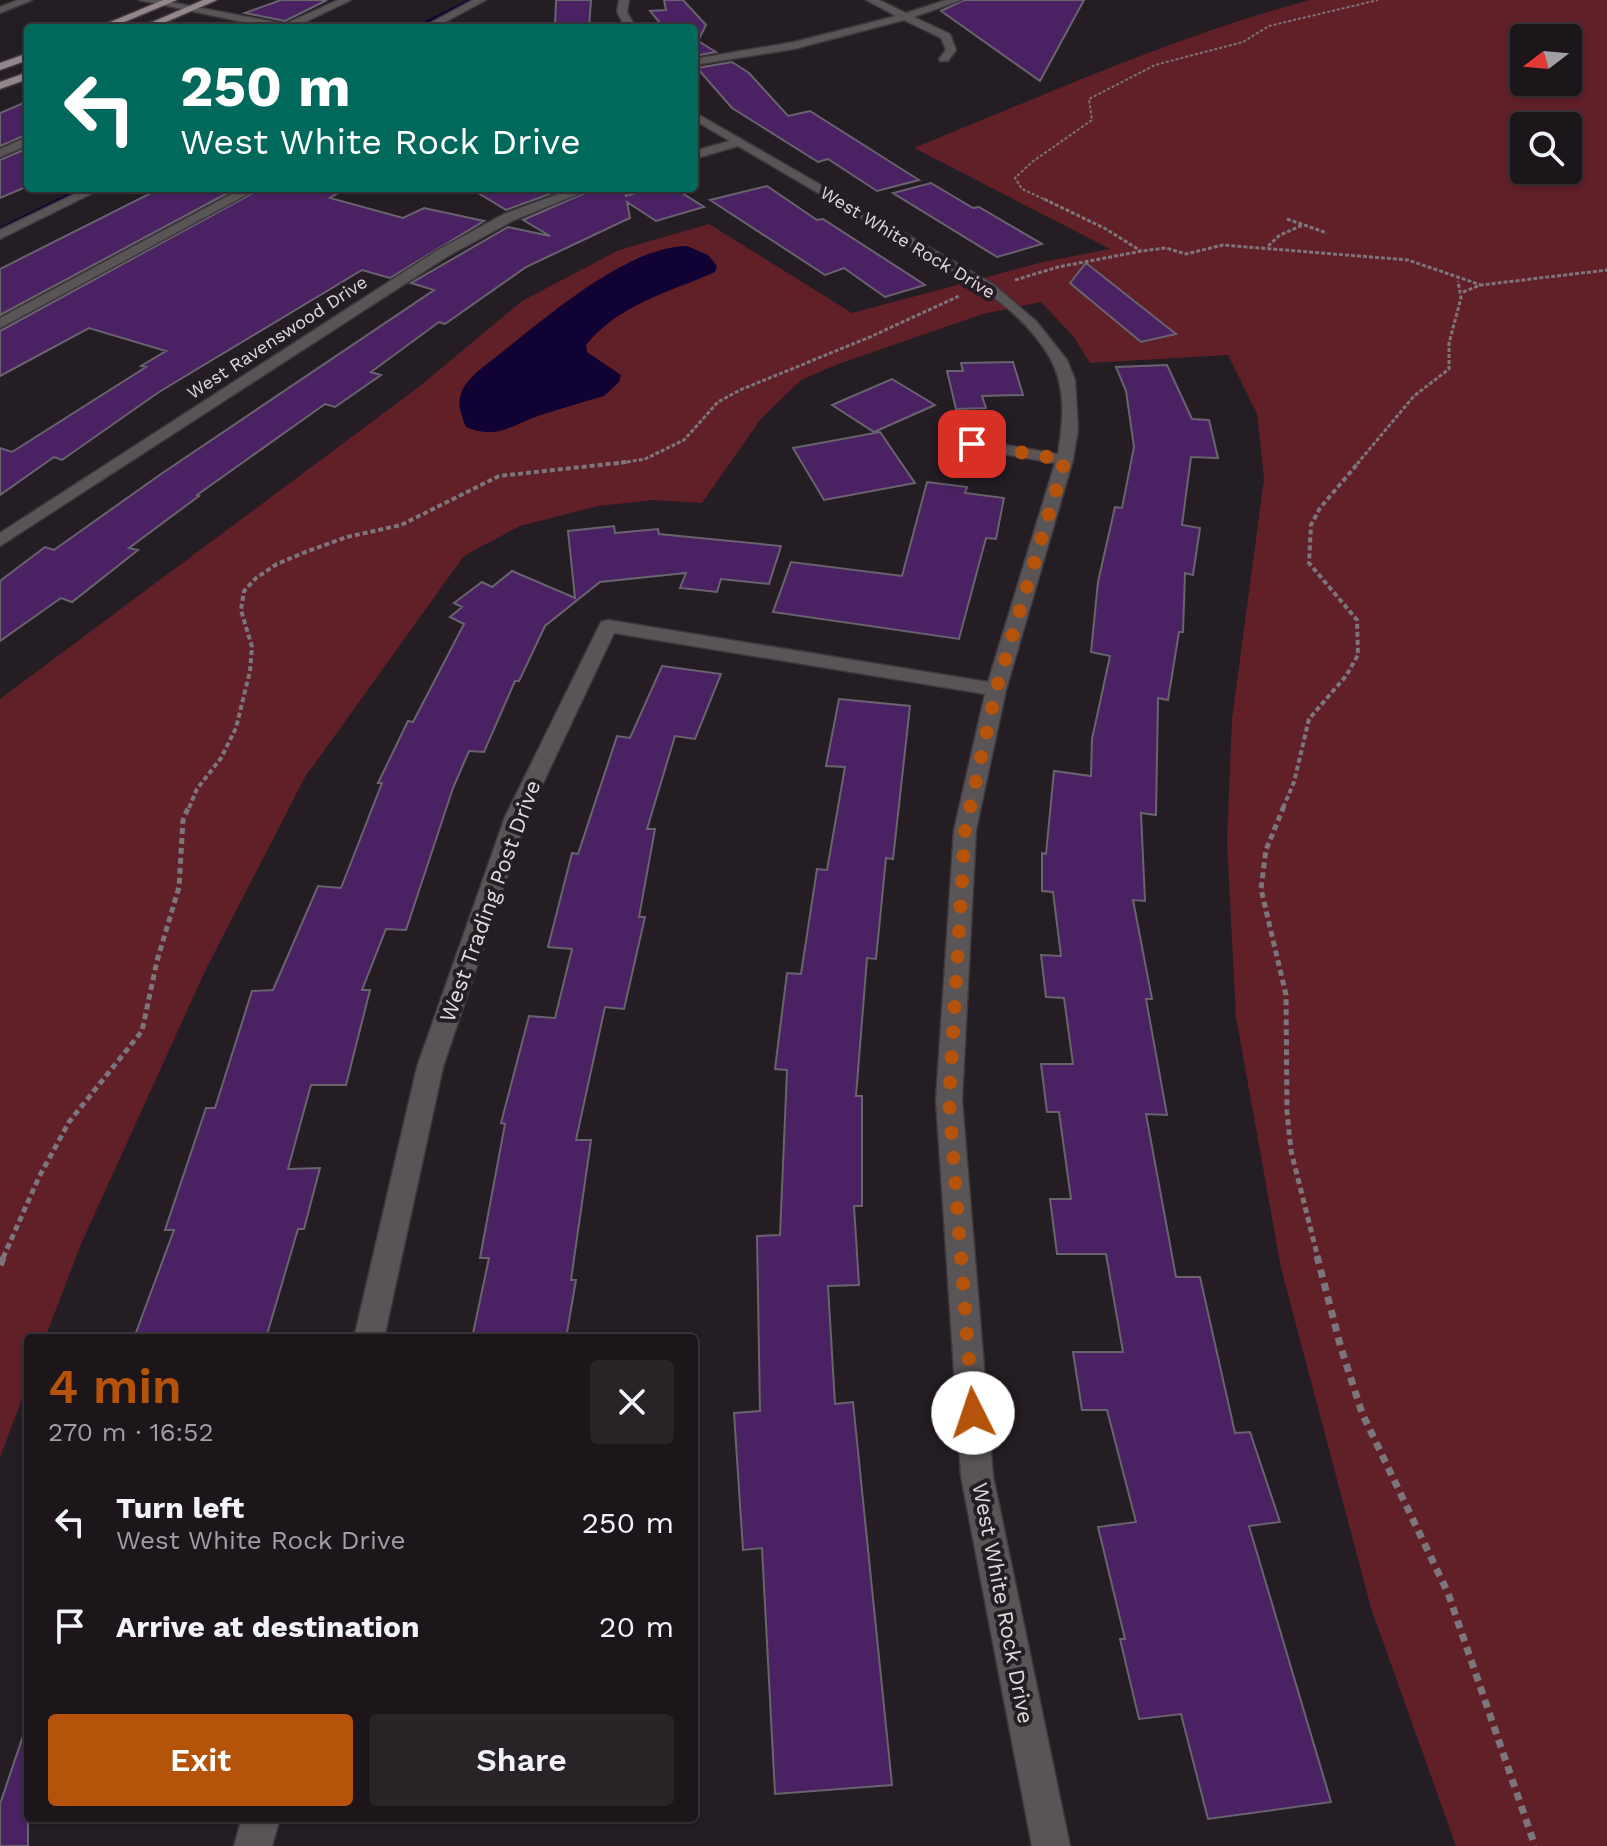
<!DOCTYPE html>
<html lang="en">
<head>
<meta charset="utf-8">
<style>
	body { margin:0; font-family:"Work Sans",sans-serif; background:#292328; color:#f1f3f6; height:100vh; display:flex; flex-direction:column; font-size:30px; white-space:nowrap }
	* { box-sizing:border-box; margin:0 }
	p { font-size:26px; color:#a09fa3 }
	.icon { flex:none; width:44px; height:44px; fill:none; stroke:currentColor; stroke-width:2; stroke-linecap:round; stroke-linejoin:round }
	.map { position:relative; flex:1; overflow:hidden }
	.side { position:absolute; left:24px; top:1334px; width:674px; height:488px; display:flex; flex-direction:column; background:#1c161b; border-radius:8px; box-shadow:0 2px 6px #0004,0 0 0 2px #3a353a }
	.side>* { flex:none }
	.banner { position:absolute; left:24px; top:24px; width:674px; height:168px; border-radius:8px; box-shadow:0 2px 6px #0004,0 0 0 2px #3a353a; background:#00695c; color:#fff; overflow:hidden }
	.needle { width:52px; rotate:254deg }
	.buttons { position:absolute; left:1510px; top:24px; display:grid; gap:16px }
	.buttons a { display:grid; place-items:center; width:72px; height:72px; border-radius:8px; background:#1c161b; box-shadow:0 2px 6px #0004,0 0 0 2px #3a353a; font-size:40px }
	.pin { position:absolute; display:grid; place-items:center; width:68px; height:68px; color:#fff; margin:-34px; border-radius:16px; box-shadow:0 4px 12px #0006 }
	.me { position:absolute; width:88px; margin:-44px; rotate:356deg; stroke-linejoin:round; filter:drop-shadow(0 0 6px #0008) }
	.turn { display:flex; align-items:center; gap:28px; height:168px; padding:0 24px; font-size:36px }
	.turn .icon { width:104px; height:104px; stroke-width:2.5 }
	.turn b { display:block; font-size:56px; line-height:68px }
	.round { display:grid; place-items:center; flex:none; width:84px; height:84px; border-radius:8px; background:#292328 }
	.head { display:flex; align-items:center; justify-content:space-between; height:136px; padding:0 24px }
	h1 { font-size:48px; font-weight:600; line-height:60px; color:#b45309 }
	.primary-button { display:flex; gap:16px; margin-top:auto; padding:16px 24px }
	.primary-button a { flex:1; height:92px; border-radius:8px; background:#b45309; color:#fff; font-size:32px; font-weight:600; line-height:92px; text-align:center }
	.primary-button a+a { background:#292328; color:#f1f3f6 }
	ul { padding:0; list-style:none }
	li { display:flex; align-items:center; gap:24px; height:104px; padding:0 24px }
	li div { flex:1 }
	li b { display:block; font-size:30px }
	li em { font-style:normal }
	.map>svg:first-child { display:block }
	.green { fill:#611f28; fill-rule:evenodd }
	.water { fill:#110234 }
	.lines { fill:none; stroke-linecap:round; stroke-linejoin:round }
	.stream { fill:#110234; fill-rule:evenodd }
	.building { fill:#4a2264; stroke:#69636e; stroke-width:2 }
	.minor-casing { stroke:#3f373e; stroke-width:3 }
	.major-casing { stroke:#3f373e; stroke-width:3 }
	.path-far4 { stroke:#7c757b; stroke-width:2; stroke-dasharray:3 2; stroke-linecap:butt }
	.path-far3 { stroke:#7c757b; stroke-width:3; stroke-dasharray:4 2; stroke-linecap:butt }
	.path-far2 { stroke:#7c757b; stroke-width:4; stroke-dasharray:5 3; stroke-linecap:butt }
	.path-far1 { stroke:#7c757b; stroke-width:5; stroke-dasharray:6 4; stroke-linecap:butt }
	.path { stroke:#7c757b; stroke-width:7; stroke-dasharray:8 6; stroke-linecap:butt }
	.minor { fill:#595456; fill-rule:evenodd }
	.major { fill:#93878c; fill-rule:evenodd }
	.route { stroke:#b45309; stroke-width:14; stroke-dasharray:0 25.2 }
	.labels { text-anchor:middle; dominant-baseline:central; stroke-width:8; stroke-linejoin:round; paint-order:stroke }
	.far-street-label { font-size:18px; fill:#e0dadf; stroke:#251d24 }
	.street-label { font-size:22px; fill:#e0dadf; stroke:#251d24 }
</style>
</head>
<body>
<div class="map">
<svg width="1607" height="1846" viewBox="0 0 1607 1846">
	<rect width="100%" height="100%" fill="#251d24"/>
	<path class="green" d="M1310,0H1607V1846H1456L1371,1608L1281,1268L1236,1017L1227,842L1232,719L1264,479L1257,414L1228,355L1090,363L1073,336L1041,302L983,314L838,364L801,380L760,420L702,503L653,500L598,506L520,526L464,556L305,777L206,969L81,1244L45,1338H28V1383L0,1457V699L420,386L522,301L619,250L709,224L852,313L1043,262L1110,249L914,148C1045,95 1174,36 1310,0ZM1524,38H1568V82H1524ZM1524,126H1568V170H1524Z"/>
	<path class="water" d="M687,246L708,255L717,266L715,272C670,292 619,304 586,345L587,352L621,375L619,382L604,396C582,402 560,409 538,416C510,426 498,440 466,427C453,398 460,386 483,367C535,328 621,247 687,246Z"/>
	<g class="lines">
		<path class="stream" d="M467,0H473L418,28H412Z
			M80,188H88L0,231V227Z"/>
	</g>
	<path class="building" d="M281,0H327L285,21L245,13Z
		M556,0H591L589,28H555Z
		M664,0H683L706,25L698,41L716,52L694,56V28H664L650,11L666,10Z
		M964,0H1084L1040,81L941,11Z
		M732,62L749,73L788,116L810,111L919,180L877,191L828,159L818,162L732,108L697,68Z
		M28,101V134L0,146V113Z
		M28,148V186L0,198V160Z
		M931,183L973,208L979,207L1042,244L997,257L893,193Z
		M767,186L817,220L823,219L925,285L885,297L844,268L825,275L710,200Z
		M161,188H237L0,315V269Z
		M262,188H346L330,198L403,218L424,208L484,221L390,278L362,270L159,392L62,460L54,457L0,495V448L12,452L146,367L141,366L166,351L89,328L0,376V331Z
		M470,188H566L506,210Z
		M596,188H625L626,196L654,188H674L704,207L656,221L627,202L630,218L526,267L445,324L439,322L371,372L381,375L335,407L325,404L197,495L199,496L129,548L138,550L72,602L61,598L0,641V581L45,547L54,550L161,474L434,290L411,283L508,227L550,236L523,220Z
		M1086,263L1176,334L1141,342L1070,283Z
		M1013,362L1023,395L982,396L986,408L956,409L947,371H963L961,363Z
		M1167,365L1192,419L1209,420L1218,458L1191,457L1182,525L1200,528L1193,575L1185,573L1183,632H1179L1168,700L1158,698L1156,815L1141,813L1145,901L1133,900L1152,999H1146L1167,1115L1146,1114L1176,1277H1200L1235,1433L1250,1432L1280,1522L1249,1526L1331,1802L1208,1819L1181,1714L1139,1719L1120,1639H1125L1098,1527L1136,1522L1107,1410H1082L1073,1352H1123L1106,1254H1057L1050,1199H1071L1059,1112H1047L1041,1064H1073L1064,998L1046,997L1041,955L1061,956L1053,892L1042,891V853L1046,854L1054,771L1091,776L1092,739L1110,656L1091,652L1098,582L1115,507L1122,508L1134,447L1126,391L1116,367Z
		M892,379L935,405L874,432L832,405Z
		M880,432L915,483L824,500L793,448Z
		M927,482L967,487L965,493L1004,498L996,539L986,538L959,639L773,612L791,562L902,576Z
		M614,526L615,533L658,529L659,534L781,546L769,584L721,579L717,592L680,588L686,573L600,582L545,626L519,681H515L484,752L469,751L453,788L406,930L386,929L362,990H370L346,1085H311L288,1169L320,1168L304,1229H298L266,1338H134L174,1230H165L206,1108H215L252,991L273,990L318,886L341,888L382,783H378L408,721L413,722L464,624L450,617L462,607L454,603L482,582L492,587L512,571L575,598L568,531Z
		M662,666L721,674L695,739L675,736L647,829H655L639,917H645L624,1009L605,1007L576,1140H591L571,1280H576L566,1338H472L489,1258H480L505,1124L501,1123L529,1016L555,1018L572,949L548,947L572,853L578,854L617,736L630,738Z
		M839,699L910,706L893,859L886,858L876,959L867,958L856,1096H862V1206H854L859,1285L828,1286L835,1404L853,1402L892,1785L775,1794L762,1548L743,1550L734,1413L760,1411L757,1236L780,1235L787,1070L775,1069L787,973L801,974L817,869L827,870L845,767L826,766Z
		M23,1736L28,1737V1846H0V1804Z"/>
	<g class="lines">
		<g class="minor-casing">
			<path id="minor" d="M18,0H32L0,13V7Z
				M139,0H159L285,24L338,0H351L293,28H272Z
				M473,0H486L434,28H421Z
				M619,0H629L627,12L636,28H626L617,12Z
				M866,0H879L906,13L946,0H961L914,17L950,34L956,50L948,61H940L939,59L946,50L941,38L904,20L794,49L694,65V59L794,42L896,16Z
				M694,112L993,284L1037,322L1067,360L1075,380L1078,429L1073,460L1006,690L976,830L962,1100L993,1476L1070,1846H1032L961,1476L936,1100L954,830L985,694L614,633L527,817L443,1067L384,1338H354L417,1067L505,817L601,622L608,620L988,682L1055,463L972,449L964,444L972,439L1058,454C1063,422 1067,388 1050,358C1016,298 943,266 886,233C837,204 788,175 738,146L694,159V151L730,141L694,120Z
				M28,137V145L0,157V149Z
				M87,188H103L0,239V230Z
				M243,188H259L0,328V318Z
				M575,188H593L514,220L448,256L0,546V533L438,250L504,214Z
				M242,1818H280L272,1846H234Z"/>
		</g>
		<g class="major-casing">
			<path id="major" d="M163,0H177L110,28H96Z
				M203,0H217L159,25L150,23Z
				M28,53V60L0,70V63Z
				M28,72V79L0,89V82Z"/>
		</g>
		<path class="path-far4" d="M1048,201L1022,189L1015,178L1032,162L1092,120L1089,99L1155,65L1243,42L1269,26L1378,0"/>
		<path class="path-far3" d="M1044,199L1106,229L1141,251
			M1287,219L1327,233
			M1268,246L1280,235L1303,225
			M1015,280L1058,267L1142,251L1166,248L1186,254L1223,245L1408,260L1481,285
			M1463,292L1481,285L1607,270
			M615,464L645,459L684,440L718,402L740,390L870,337L959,296
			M1357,464L1414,396L1449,369V343L1461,298L1458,281"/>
		<path class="path-far2" d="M189,808L197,789L221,758L236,728L250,671L252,647L241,610L244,591L256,578L277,564L308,551L347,537L401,525L499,476L627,462
			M1283,808L1294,782L1309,719L1346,676L1358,655L1357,620L1309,563L1311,525L1320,508L1359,462"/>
		<path class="path-far1" d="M1284,806L1266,850L1261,889L1286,995L1287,1112L1291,1151L1318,1258
			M3,1258L39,1177L69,1122L142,1031L157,961L179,887L183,820L189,806"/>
		<path class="path" d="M1317,1256L1341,1348L1362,1413L1448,1593L1535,1846
			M0,1265L4,1256"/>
		<use href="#minor" class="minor"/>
		<use href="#major" class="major"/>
	</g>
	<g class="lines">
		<path class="route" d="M972,444L1065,460L996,690L965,830L949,1100L973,1413"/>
	</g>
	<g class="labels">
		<g class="far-street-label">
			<text transform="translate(908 242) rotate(31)">West White Rock Drive</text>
			<text transform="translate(277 337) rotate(-33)">West Ravenswood Drive</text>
		</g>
		<g class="street-label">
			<text transform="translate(490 901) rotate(-70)">West Trading Post Drive</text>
			<text transform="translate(1003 1603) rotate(79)">West White Rock Drive</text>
		</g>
	</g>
</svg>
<div class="buttons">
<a><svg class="needle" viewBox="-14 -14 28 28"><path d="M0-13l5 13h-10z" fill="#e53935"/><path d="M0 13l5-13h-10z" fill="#a09fa3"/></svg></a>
<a><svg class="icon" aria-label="search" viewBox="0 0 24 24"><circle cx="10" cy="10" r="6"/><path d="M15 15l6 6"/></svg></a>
</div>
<div class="pin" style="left:972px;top:444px;background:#d93025"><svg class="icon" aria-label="arrive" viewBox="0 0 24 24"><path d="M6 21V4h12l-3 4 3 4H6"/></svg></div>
<svg class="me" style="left:973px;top:1413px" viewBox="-20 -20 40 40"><circle r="19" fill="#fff"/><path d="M0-13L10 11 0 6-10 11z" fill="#b45309"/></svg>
<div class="banner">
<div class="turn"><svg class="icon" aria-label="left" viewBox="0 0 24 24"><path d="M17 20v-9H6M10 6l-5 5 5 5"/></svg><div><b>250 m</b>West White Rock Drive</div></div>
</div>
<section class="side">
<div class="head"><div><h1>4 min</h1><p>270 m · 16:52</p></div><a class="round"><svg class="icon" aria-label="close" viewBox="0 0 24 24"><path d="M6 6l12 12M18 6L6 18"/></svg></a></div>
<ul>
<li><svg class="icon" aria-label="left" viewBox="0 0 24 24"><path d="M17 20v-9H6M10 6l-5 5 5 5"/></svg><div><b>Turn left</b><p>West White Rock Drive</p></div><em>250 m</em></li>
<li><svg class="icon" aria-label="arrive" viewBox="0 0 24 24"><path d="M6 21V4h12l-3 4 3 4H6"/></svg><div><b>Arrive at destination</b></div><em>20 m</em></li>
</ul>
<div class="primary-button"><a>Exit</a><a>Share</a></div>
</section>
</div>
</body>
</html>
